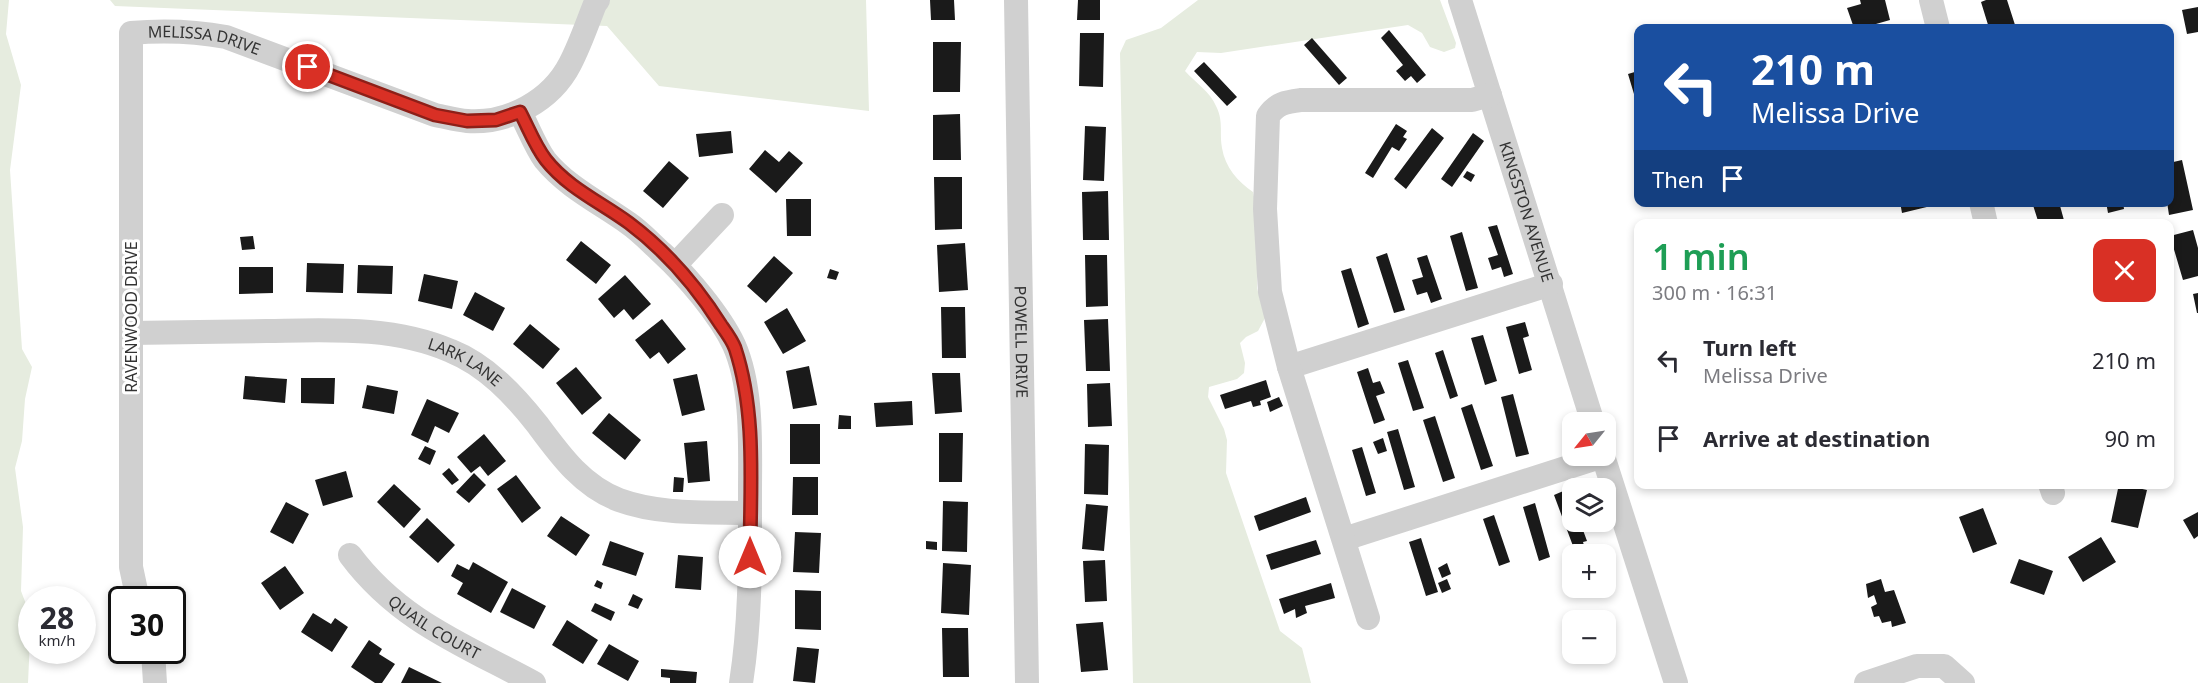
<!DOCTYPE html>
<html lang="en">
<head>
<meta charset="utf-8">
<style>
	body { margin:0; font-family:"Noto Sans",sans-serif; background:#f2f2f3; color:#2b2b33; height:100vh; display:flex; flex-direction:column; font-size:22px; white-space:nowrap }
	* { box-sizing:border-box; margin:0 }
	p { font-size:20px; color:#7c7c81 }
	.icon { flex:none; width:33px; height:33px; fill:none; stroke:currentColor; stroke-width:2; stroke-linecap:round; stroke-linejoin:round }
	.map { position:relative; flex:1; overflow:hidden }
	.drawer { position:absolute; left:1634px; top:219px; width:540px; height:270px; display:flex; flex-direction:column; background:#fff; border-radius:12px; box-shadow:0 3px 9px #0003 }
	.drawer>* { flex:none }
	.banner { position:absolute; left:1634px; top:24px; width:540px; height:183px; border-radius:12px; box-shadow:0 3px 9px #0003; background:#1a4fa0; color:#fff; overflow:hidden }
	.needle { width:39px; rotate:240deg }
	.fabs { position:absolute; left:1562px; top:412px; display:grid; gap:12px }
	.fabs a { display:grid; place-items:center; width:54px; height:54px; border-radius:12px; background:#fff; box-shadow:0 3px 9px #0003; font-size:30px }
	.speed { position:absolute; left:18px; top:586px; display:flex; gap:12px; font-size:30px; font-weight:700; text-align:center }
	.speed>* { display:grid; place-content:center; width:78px; height:78px; border-radius:50%; background:#fff; box-shadow:0 3px 9px #0003; line-height:1 }
	.speed small { font-size:15px; font-weight:400 }
	.speed .limit { border:3px solid #111; border-radius:9px; background:#fff; color:#111 }
	.pin { position:absolute; display:grid; place-items:center; width:51px; height:51px; color:#fff; margin:-26px; border:3px solid #fff; border-radius:50%; box-shadow:0 2px 6px #0007 }
	.me { position:absolute; width:66px; margin:-33px; rotate:0deg; stroke-linejoin:round; filter:drop-shadow(0 0 4px #0008) }
	.turn { display:flex; align-items:center; gap:21px; height:126px; padding:0 18px; font-size:27px }
	.turn .icon { width:78px; height:78px; stroke-width:2.5 }
	.turn b { display:block; font-size:42px; line-height:51px }
	.then { display:flex; align-items:center; height:57px; padding:0 18px; background:#0003; gap:12px; font-size:22px }
	.round { display:grid; place-items:center; flex:none; width:63px; height:63px; border-radius:12px; background:#f2f2f3 }
	.headline { display:flex; align-items:center; justify-content:space-between; height:102px; padding:0 18px }
	h1 { font-size:36px; font-weight:600; line-height:45px; color:#1e9e55 }
	ul { padding:0; list-style:none }
	li { display:flex; align-items:center; gap:18px; height:78px; padding:0 18px }
	li div { flex:1 }
	li b { display:block; font-size:22px }
	li em { font-style:normal }
	.map>svg:first-child { display:block }
	.green { fill:#e6ecdf }
	.building { fill:#1a1a1a }
	.lines { fill:none; stroke-linecap:round; stroke-linejoin:round }
	.minor { stroke:#d0d0d0; stroke-width:24 }
	.route-casing { stroke:#8d1f18; stroke-width:15 }
	.route { stroke:#d93025; stroke-width:10 }
	.labels { text-anchor:middle; dominant-baseline:central; stroke-width:6; stroke-linejoin:round; paint-order:stroke }
	.street-label { font-size:16px; fill:#333; stroke:#fff }
</style>
</head>
<body>
<div class="map">
<svg width="2198" height="683" viewBox="0 0 2198 683">
	<rect width="100%" height="100%" fill="#fff"/>
	<path class="green" d="M0,0H9L6,34L21,85L10,170L22,349L32,367L25,399L22,441L15,468L23,527L21,591L31,617L28,683H0Z
		M110,0H866L869,111L659,86L607,26L115,6Z
		M1198,0H1440L1456,43L1455,48L1444,52L1430,47L1422,33L1408,25L1221,53L1197,52L1185,71C1195,82 1211,93 1216,106C1224,122 1219,132 1222,148C1225,167 1238,182 1253,192L1257,213V288L1265,318L1258,331L1246,337L1240,343L1245,363L1244,373L1237,379L1209,387L1208,397L1224,429L1227,440L1226,473L1280,631L1302,648L1311,683H1133L1120,53L1126,40L1161,28Z"/>
	<path class="building" d="M930,0H954L955,20H931Z
		M1078,0H1100V20H1077Z
		M1860,0H1885L1890,20L1862,28H1854L1847,8L1861,4Z
		M1986,0H2007L2016,28H1989L1981,2Z
		M2198,7V32L2187,34L2182,10Z
		M1389,30L1426,75L1417,83L1411,76L1405,81L1396,71L1403,65L1381,38Z
		M1080,33H1104L1103,87L1079,86Z
		M1312,38L1347,78L1339,85L1304,45Z
		M933,42H961L960,92H933Z
		M1204,62L1237,97L1227,106L1194,71Z
		M1638,71V104H1637L1628,74Z
		M960,114L961,160H933V115Z
		M1396,124L1407,131L1403,137L1407,139L1399,151L1392,147L1373,178L1365,173Z
		M1085,126L1106,127L1104,181L1083,180Z
		M1432,128L1444,138L1406,189L1394,179Z
		M731,131L733,153L699,157L696,134Z
		M1473,133L1484,141L1452,187L1441,179Z
		M765,150L779,162L789,151L803,163L776,193L749,169Z
		M2182,160L2193,210L2169,215L2167,202H2169V163Z
		M669,161L689,178L663,208L643,191Z
		M1467,171L1475,175L1471,182L1463,177Z
		M934,177H962V229L935,230Z
		M1108,191L1109,240H1083L1082,192Z
		M786,199H811V236H787Z
		M1900,202H1935V205L1902,213Z
		M2032,202H2059L2065,224H2039Z
		M2106,202H2123L2124,209L2108,213Z
		M1497,225L1513,274L1504,277L1501,267L1492,270L1488,258L1498,255L1488,227Z
		M2193,230L2198,248V276L2183,280L2170,236Z
		M1462,232L1478,288L1466,291L1450,236Z
		M253,236L255,249L242,250L240,237Z
		M581,241L611,265L596,284L566,260Z
		M965,243L968,290L939,292L937,245Z
		M1387,253L1405,310L1394,313L1376,257Z
		M1085,255H1107L1108,306L1086,307Z
		M1427,255L1442,299L1431,303L1427,292L1417,295L1412,280L1423,277L1417,258Z
		M774,256L793,273L766,303L747,286Z
		M307,263L344,264L343,293L306,292Z
		M358,265L393,266L392,294L357,293Z
		M239,267H273V293L239,294Z
		M1351,268L1369,324L1358,328L1341,271Z
		M830,269L839,272L836,280L827,278Z
		M424,274L458,281L452,309L418,301Z
		M625,275L651,304L633,320L624,309L614,318L598,299Z
		M475,292L505,308L493,331L463,315Z
		M2198,293V313H2197L2193,294Z
		M941,307H965L966,358H942Z
		M787,308L806,341L783,354L764,322Z
		M662,319L686,349L668,364L659,352L650,359L635,340Z
		M1108,319L1110,371H1086L1084,320Z
		M1525,322L1529,336L1523,338L1532,370L1519,374L1506,327Z
		M530,324L560,349L543,369L513,344Z
		M1483,335L1497,381L1485,385L1471,338Z
		M1443,350L1458,396L1450,399L1435,353Z
		M1408,360L1424,408L1413,411L1398,363Z
		M809,366L817,405L793,409L786,371Z
		M576,367L602,398L582,415L556,383Z
		M1368,368L1373,383L1380,381L1385,393L1376,396L1385,420L1374,424L1357,372Z
		M932,373H960L962,412L935,414Z
		M697,374L705,410L682,416L673,379Z
		M245,376L287,379L285,403L243,399Z
		M301,378H335L334,404L301,403Z
		M1266,380L1271,397L1260,401L1261,405L1253,407L1251,401L1225,409L1220,395Z
		M1110,383L1112,426L1088,427L1087,384Z
		M367,385L398,391L394,414L362,408Z
		M1513,394L1529,454L1516,457L1501,397Z
		M1279,397L1283,406L1270,412L1267,402Z
		M427,399L459,413L449,433L435,426L428,443L411,435Z
		M912,401L913,425L876,427L874,403Z
		M1472,404L1493,466L1481,470L1461,408Z
		M609,413L641,440L625,460L592,433Z
		M839,415L851,416V429H838Z
		M1435,416L1455,478L1443,482L1423,420Z
		M790,424H820V464H790Z
		M1398,429L1415,487L1404,490L1387,432Z
		M939,433H963L962,482H939Z
		M484,434L506,461L488,476L480,466L471,473L457,457Z
		M1383,438L1387,451L1378,454L1373,442Z
		M707,441L710,481L688,483L684,443Z
		M1085,444L1109,445L1108,495L1084,494Z
		M425,446L436,451L430,465L418,459Z
		M1362,447L1376,493L1366,496L1352,450Z
		M449,468L459,480L452,485L442,474Z
		M346,471L353,497L323,506L315,480Z
		M474,473L486,485L469,503L456,492Z
		M516,475L541,508L522,523L497,489Z
		M674,477L684,478L683,492H673Z
		M793,477H818V515H792Z
		M394,484L421,509L404,528L377,502Z
		M2119,484L2147,490L2138,528L2111,522Z
		M1568,489L1572,500V522H1580L1587,541L1583,542L1587,555H1572L1569,547L1573,546L1554,495Z
		M1306,497L1311,512L1259,531L1254,516Z
		M943,501L968,502L967,552L942,551Z
		M286,502L309,514L293,544L270,532Z
		M1535,503L1550,557L1539,561L1523,507Z
		M1086,504L1108,506L1104,551L1082,549Z
		M1983,508L1997,544L1973,553L1959,517Z
		M2198,512V536L2194,539L2183,520Z
		M1494,515L1510,562L1499,566L1483,519Z
		M561,516L590,535L576,556L547,536Z
		M427,518L455,545L438,563L409,537Z
		M795,532L821,533L819,573L793,572Z
		M2101,537L2116,562L2083,582L2068,557Z
		M1421,538L1438,592L1426,596L1409,542Z
		M1316,540L1321,554L1271,570L1266,555Z
		M610,541L644,553L636,576L602,565Z
		M926,541L937,542V550L926,549Z
		M678,555L703,557L701,590L675,588Z
		M2019,559L2053,571L2044,595L2010,583Z
		M1105,560L1107,601L1085,602L1083,561Z
		M473,562L508,582L491,613L457,594L463,583L451,576L457,564L469,570Z
		M943,563L971,565L969,615L941,613Z
		M1447,563L1451,574L1442,578L1438,568Z
		M285,566L304,593L280,610L261,583Z
		M1447,579L1451,589L1442,593L1438,583Z
		M1881,579L1885,592L1894,590L1906,623L1892,627L1891,621L1882,623L1879,616L1874,617L1871,607L1877,604L1874,595L1868,598L1866,584Z
		M597,580L603,583L601,589L594,586Z
		M1331,583L1335,598L1305,606L1307,613L1296,618L1295,609L1284,614L1279,599Z
		M512,588L546,606L534,629L500,612Z
		M795,590L821,591V630L795,629Z
		M633,594L643,599L638,609L628,605Z
		M595,603L615,612L611,621L591,611Z
		M313,613L331,624L335,618L348,627L332,652L301,632Z
		M567,620L598,640L583,664L552,645Z
		M1103,622L1108,670L1081,672L1076,624Z
		M942,628H968L969,677H943Z
		M369,640L382,649L379,654L395,664L382,683H375L351,667Z
		M609,644L639,661L628,681L597,664Z
		M797,647L819,649L815,683L793,681Z
		M409,667L442,683H401Z
		M661,669L697,672L696,683H670V678L661,677Z"/>
	<g class="lines">
		<g class="minor">
			<path id="s1" d="M1016,0L1027,683"/>
			<path id="s2" d="M1460,0L1593,423"/>
			<path d="M1931,0L1938,28"/>
			<path d="M520,112C528,127 535,146 545,160C567,187 600,203 628,223C640,231 651,243 662,253C686,275 720,315 734,345C753,388 750,447 750,493C750,558 751,619 741,683"/>
			<path d="M1981,202L1986,224"/>
			<path d="M675,265L722,215"/>
			<path id="s3" d="M131,333C176,332 222,332 267,331C330,330 393,326 451,351C486,365 514,395 537,424C560,455 582,486 619,500C660,515 707,512 750,513"/>
			<path d="M1289,367L1551,284"/>
			<path d="M1603,456L1676,683"/>
			<path d="M2050,484L2053,493"/>
			<path d="M1344,539L1603,456"/>
			<path id="s4" d="M350,555C399,621 464,645 534,683"/>
			<path id="s5" d="M138,600L131,567V33C164,30 193,31 226,37L435,115C446,117 456,120 467,121C508,124 551,101 570,64C580,45 587,24 595,4L598,0"/>
			<path d="M1368,618L1289,367L1270,292L1265,209L1268,116C1277,103 1286,102 1301,100H1472L1490,95"/>
			<path d="M153,651L155,683"/>
			<path d="M1866,683L1917,666H1944L1963,683"/>
		</g>
	</g>
	<g class="lines">
		<g class="route-casing">
			<path id="route" d="M308,67L435,115L467,121L496,120L520,112C528,127 535,146 546,160C568,188 602,203 629,223C665,250 697,287 721,325C726,332 732,340 735,348C757,414 750,489 750,557"/>
		</g>
		<use href="#route" class="route"/>
	</g>
	<g class="labels">
		<g class="street-label">
			<text stroke="none"><textPath href="#s5" startOffset="642">MELISSA DRIVE</textPath></text>
			<text stroke="none"><textPath href="#s2" startOffset="222">KINGSTON AVENUE</textPath></text>
			<text transform="translate(131 317) rotate(-90)">RAVENWOOD DRIVE</text>
			<text stroke="none"><textPath href="#s1" startOffset="342">POWELL DRIVE</textPath></text>
			<text stroke="none"><textPath href="#s3" startOffset="340">LARK LANE</textPath></text>
			<text stroke="none"><textPath href="#s4" startOffset="112">QUAIL COURT</textPath></text>
		</g>
	</g>
</svg>
<div class="fabs">
<a><svg class="needle" viewBox="-14 -14 28 28"><path d="M0-13l5 13h-10z" fill="#e53935"/><path d="M0 13l5-13h-10z" fill="#7c7c81"/></svg></a>
<a><svg class="icon" aria-label="layers" viewBox="0 0 24 24"><path d="M12 4l9 5-9 5-9-5zM3 14l9 5 9-5"/></svg></a>
<a>+</a>
<a>−</a>
</div>
<div class="speed"><div>28<small>km/h</small></div><div class="limit">30</div></div>
<div class="pin" style="left:308px;top:67px;background:#d93025"><svg class="icon" aria-label="arrive" viewBox="0 0 24 24"><path d="M6 21V4h12l-3 4 3 4H6"/></svg></div>
<svg class="me" style="left:750px;top:557px" viewBox="-20 -20 40 40"><circle r="19" fill="#fff"/><path d="M0-13L10 11 0 6-10 11z" fill="#d93025"/></svg>
<div class="banner">
<div class="turn"><svg class="icon" aria-label="left" viewBox="0 0 24 24"><path d="M17 20v-9H6M10 6l-5 5 5 5"/></svg><div><b>210 m</b>Melissa Drive</div></div>
<div class="then">Then<svg class="icon" aria-label="arrive" viewBox="0 0 24 24"><path d="M6 21V4h12l-3 4 3 4H6"/></svg></div>
</div>
<section class="drawer">
<div class="headline"><div><h1>1 min</h1><p>300 m · 16:31</p></div><a class="round" style="background:#d93025;color:#fff"><svg class="icon" aria-label="close" viewBox="0 0 24 24"><path d="M6 6l12 12M18 6L6 18"/></svg></a></div>
<ul>
<li><svg class="icon" aria-label="left" viewBox="0 0 24 24"><path d="M17 20v-9H6M10 6l-5 5 5 5"/></svg><div><b>Turn left</b><p>Melissa Drive</p></div><em>210 m</em></li>
<li><svg class="icon" aria-label="arrive" viewBox="0 0 24 24"><path d="M6 21V4h12l-3 4 3 4H6"/></svg><div><b>Arrive at destination</b></div><em>90 m</em></li>
</ul>
</section>
</div>
</body>
</html>
